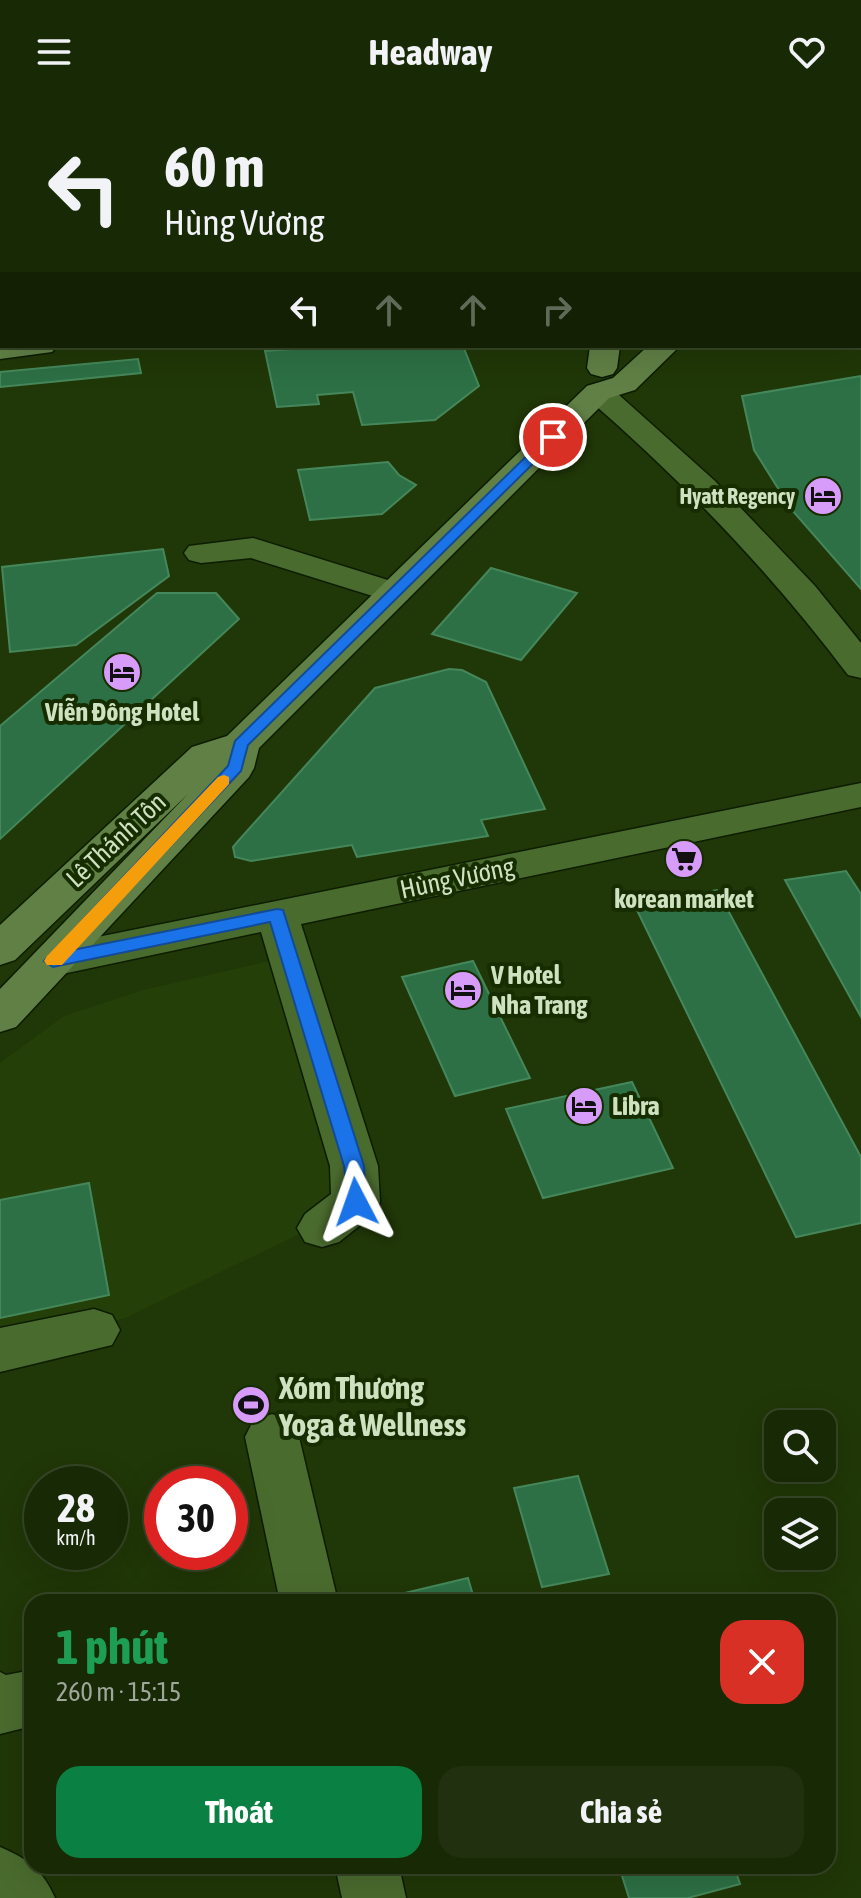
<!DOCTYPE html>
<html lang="vi">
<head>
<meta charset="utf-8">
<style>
	body { margin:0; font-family:"Asap Condensed",sans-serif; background:#21310f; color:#f1f3f6; height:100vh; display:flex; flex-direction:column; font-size:30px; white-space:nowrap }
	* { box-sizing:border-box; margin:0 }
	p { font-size:26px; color:#9fa69a }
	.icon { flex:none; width:44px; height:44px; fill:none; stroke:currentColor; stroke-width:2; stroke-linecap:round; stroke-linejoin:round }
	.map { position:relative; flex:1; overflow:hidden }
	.drawer { position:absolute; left:24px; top:1490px; width:812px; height:280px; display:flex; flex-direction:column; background:#182905; border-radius:24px; box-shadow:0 8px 32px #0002,0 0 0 2px #364527 }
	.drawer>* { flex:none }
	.banner { position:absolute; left:0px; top:0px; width:862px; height:244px; box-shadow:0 8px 32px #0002,0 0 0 2px #364527; background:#182905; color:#f1f3f6; overflow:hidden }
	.controls { position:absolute; left:764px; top:1306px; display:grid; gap:16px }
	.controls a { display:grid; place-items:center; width:72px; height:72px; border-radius:16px; background:#182905; box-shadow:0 8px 32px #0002,0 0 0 2px #364527; font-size:40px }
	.speed { position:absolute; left:24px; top:1362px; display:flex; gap:16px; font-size:40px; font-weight:700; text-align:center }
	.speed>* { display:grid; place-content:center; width:104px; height:104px; border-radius:50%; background:#182905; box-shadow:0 8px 32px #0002,0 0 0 2px #364527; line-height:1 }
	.speed small { font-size:20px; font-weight:400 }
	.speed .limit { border:12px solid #d22; background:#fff; color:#111 }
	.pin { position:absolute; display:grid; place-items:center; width:68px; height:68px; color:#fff; margin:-34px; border:4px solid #fff; border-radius:50%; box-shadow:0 2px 8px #0007 }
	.me { position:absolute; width:88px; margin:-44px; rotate:356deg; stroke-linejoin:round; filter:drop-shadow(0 0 6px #0008) }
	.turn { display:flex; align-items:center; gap:28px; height:168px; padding:0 32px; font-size:36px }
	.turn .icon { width:104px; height:104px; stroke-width:2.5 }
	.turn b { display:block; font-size:56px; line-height:68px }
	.lanes { display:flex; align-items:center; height:76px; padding:0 32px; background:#0003; justify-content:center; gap:40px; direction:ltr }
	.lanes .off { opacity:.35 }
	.round { display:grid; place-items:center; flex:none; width:84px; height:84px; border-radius:24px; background:#21310f }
	.summary { display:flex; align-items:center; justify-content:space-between; height:136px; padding:0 32px }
	h1 { font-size:48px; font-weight:700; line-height:60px; color:#1e9e55 }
	.primary-button { display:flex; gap:16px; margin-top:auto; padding:16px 32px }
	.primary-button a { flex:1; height:92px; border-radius:24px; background:#0b8043; color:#fff; font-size:32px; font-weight:700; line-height:92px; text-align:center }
	.primary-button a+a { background:#21310f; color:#f1f3f6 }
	header { display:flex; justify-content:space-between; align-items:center; height:104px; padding:0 32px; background:#182905; font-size:36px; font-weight:700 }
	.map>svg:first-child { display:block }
	.built { fill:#243f07 }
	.water { fill:#0c201f }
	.building { fill:#2d7045; stroke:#45875a; stroke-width:2 }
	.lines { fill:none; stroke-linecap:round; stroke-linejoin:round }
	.minor-casing { stroke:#0d1d00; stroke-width:3 }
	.major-casing { stroke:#0d1d00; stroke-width:3 }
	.minor { fill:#4a6b2e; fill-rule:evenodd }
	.major { fill:#608045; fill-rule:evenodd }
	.route { fill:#1a73e8; stroke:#114b97; stroke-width:2 }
	.slow { fill:#f59e0b }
	.labels { text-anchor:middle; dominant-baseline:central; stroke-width:8; stroke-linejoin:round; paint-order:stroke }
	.far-poi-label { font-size:22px; font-weight:bold; fill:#cee1c0; stroke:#162d00; text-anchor:end }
	.poi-label { font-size:26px; font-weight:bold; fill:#cee1c0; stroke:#162d00 }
	.street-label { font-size:26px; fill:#cee1c0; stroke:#162d00 }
	.near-poi-label { font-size:32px; font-weight:bold; fill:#cee1c0; stroke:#162d00; text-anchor:start }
</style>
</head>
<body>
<header><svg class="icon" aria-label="menu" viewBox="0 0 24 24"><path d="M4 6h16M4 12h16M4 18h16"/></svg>Headway<svg class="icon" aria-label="heart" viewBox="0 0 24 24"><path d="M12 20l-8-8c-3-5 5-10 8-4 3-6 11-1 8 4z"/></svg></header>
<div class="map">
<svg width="861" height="1794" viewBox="0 0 861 1794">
	<rect width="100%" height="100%" fill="#203707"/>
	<path class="built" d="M278,855L381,1091L123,1215L0,1243V959L64,912L143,886Z"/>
	<path class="water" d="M0,0H532L2,2L0,60Z"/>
	<path class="building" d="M463,242L479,282L435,316L362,321L353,288L317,291L319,300L277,303L265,247L333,242Z
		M138,255L141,269L0,283V268Z
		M861,272V485L791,405L754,346L742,292Z
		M388,358L399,371L416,381L382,410L310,416L298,366Z
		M163,445L169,472L76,541L10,548L2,463Z
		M491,464L577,489L521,556L432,530Z
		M157,489H216L239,515L0,735V622Z
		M449,565L462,566L486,578L545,705L481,716L488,732L357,753L352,741L251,757L235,753L233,743L239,736L375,584Z
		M846,767L861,790V913L785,776Z
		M717,786L861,1053V1119L796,1133L634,800Z
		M473,857L530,974L455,992L402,873Z
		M632,978L673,1064L543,1094L506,1005Z
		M89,1079L109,1191L0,1214V1096Z
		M578,1372L609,1470L542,1483L514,1384Z
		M468,1474L475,1498H367Z
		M619,1762H734L740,1780L688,1794H629Z"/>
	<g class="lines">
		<g class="minor-casing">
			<path id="minor" d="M598,279L609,282L715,377L815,482L861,539V574L848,571C771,469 684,378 587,294L583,288L587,282Z
				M253,434L407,482L412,489L407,496L395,499L251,454L201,459L189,456L184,449L189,442Z
				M861,679V703L301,820L378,1062L380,1098L373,1111L339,1138L322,1143L305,1138L297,1124L305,1110L331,1090L330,1062L261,828L53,872L38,868L31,857L38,846L53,842Z
				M94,1205L112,1211L120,1226L112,1241L0,1268V1224Z
				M272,1310L291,1317L299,1333L338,1498H280L245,1333L253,1317Z
				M32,1566V1622L0,1630V1568L6,1571Z
				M0,1743C28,1755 43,1766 55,1794H0Z
				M335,1762H399L406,1794H342Z"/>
		</g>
		<g class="major-casing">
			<path id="major" d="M860,155H861V171H860Z
				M0,237L2,242H57L52,248L0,255Z
				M590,242H620L617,264L613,270L602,273L591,270L587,264Z
				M648,242H680L635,286L609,294L259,644L254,664L249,673L16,923L0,928V885L188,690L15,856L0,861V821L192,643L227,632L587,282L613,274Z"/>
		</g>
		<use href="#minor" class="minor"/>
		<use href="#major" class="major"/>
	</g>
	<path class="route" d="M549,330L560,333L248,641L241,667L73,846L277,805L283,806L364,1062L366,1098L363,1103H349L344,1062L270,818L53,863L44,857L228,662L235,637Z"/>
	<path class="slow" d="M224,671L229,673V680L62,861H47L44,857L47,852L218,673Z"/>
	<defs>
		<g id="hotel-disc" transform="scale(2)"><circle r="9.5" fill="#d79bf9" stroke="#162d00"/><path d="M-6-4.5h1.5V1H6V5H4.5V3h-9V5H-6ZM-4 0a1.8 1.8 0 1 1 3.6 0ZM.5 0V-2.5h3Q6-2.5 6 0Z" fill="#111"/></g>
		<g id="supermarket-disc" transform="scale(2)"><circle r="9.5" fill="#d79bf9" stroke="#162d00"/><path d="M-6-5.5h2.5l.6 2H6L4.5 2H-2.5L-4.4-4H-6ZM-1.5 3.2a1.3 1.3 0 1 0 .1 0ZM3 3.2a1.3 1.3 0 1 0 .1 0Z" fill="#111"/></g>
		<g id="stadium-disc" transform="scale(2)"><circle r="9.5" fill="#d79bf9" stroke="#162d00"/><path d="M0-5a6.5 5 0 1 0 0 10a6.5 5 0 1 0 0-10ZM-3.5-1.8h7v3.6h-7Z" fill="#111"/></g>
	</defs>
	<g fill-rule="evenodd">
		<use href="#hotel-disc" x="823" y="392"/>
		<use href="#hotel-disc" x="122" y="568"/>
		<use href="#supermarket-disc" x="684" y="755"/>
		<use href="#hotel-disc" x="463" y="886"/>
		<use href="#hotel-disc" x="584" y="1002"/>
		<use href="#stadium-disc" x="251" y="1301"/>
	</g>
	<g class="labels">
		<g class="far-poi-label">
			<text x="795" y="392">Hyatt Regency</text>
		</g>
		<g class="poi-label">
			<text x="122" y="608">Viễn Đông Hotel</text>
			<text x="684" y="795">korean market</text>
			<text x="491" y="871" text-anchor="start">V Hotel<tspan x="491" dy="30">Nha Trang</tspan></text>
			<text x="612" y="1002" text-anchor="start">Libra</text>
		</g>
		<g class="street-label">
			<text transform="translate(116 736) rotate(-43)">Lê Thánh Tôn</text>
			<text transform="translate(457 774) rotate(-12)">Hùng Vương</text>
		</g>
		<g class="near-poi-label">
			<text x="279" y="1283">Xóm Thương<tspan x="279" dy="37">Yoga &amp; Wellness</tspan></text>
		</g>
	</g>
</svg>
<div class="controls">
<a><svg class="icon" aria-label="search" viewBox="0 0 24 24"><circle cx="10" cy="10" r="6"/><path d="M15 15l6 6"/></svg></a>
<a><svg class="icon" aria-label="layers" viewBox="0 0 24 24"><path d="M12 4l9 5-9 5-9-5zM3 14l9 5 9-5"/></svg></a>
</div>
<div class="speed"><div>28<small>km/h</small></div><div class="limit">30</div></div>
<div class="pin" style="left:553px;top:333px;background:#d93025"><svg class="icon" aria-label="arrive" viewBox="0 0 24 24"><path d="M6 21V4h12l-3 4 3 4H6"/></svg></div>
<svg class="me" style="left:356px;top:1098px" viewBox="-20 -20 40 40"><path d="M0-17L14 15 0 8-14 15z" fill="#1a73e8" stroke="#fff" stroke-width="4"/></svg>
<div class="banner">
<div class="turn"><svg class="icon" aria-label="left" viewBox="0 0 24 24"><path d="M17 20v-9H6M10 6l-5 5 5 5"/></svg><div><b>60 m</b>Hùng Vương</div></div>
<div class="lanes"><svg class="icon" aria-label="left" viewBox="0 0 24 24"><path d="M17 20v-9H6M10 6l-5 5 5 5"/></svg><svg class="icon off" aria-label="ahead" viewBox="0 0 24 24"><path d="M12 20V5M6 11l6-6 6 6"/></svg><svg class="icon off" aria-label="ahead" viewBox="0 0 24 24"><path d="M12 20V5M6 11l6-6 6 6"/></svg><svg class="icon off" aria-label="right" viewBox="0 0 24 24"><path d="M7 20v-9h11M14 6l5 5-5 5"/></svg></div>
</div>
<section class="drawer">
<div class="summary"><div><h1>1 phút</h1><p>260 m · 15:15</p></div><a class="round" style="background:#d93025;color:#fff"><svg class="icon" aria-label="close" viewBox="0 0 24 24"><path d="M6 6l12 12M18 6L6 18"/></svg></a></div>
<div class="primary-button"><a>Thoát</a><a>Chia sẻ</a></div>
</section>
</div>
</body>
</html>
